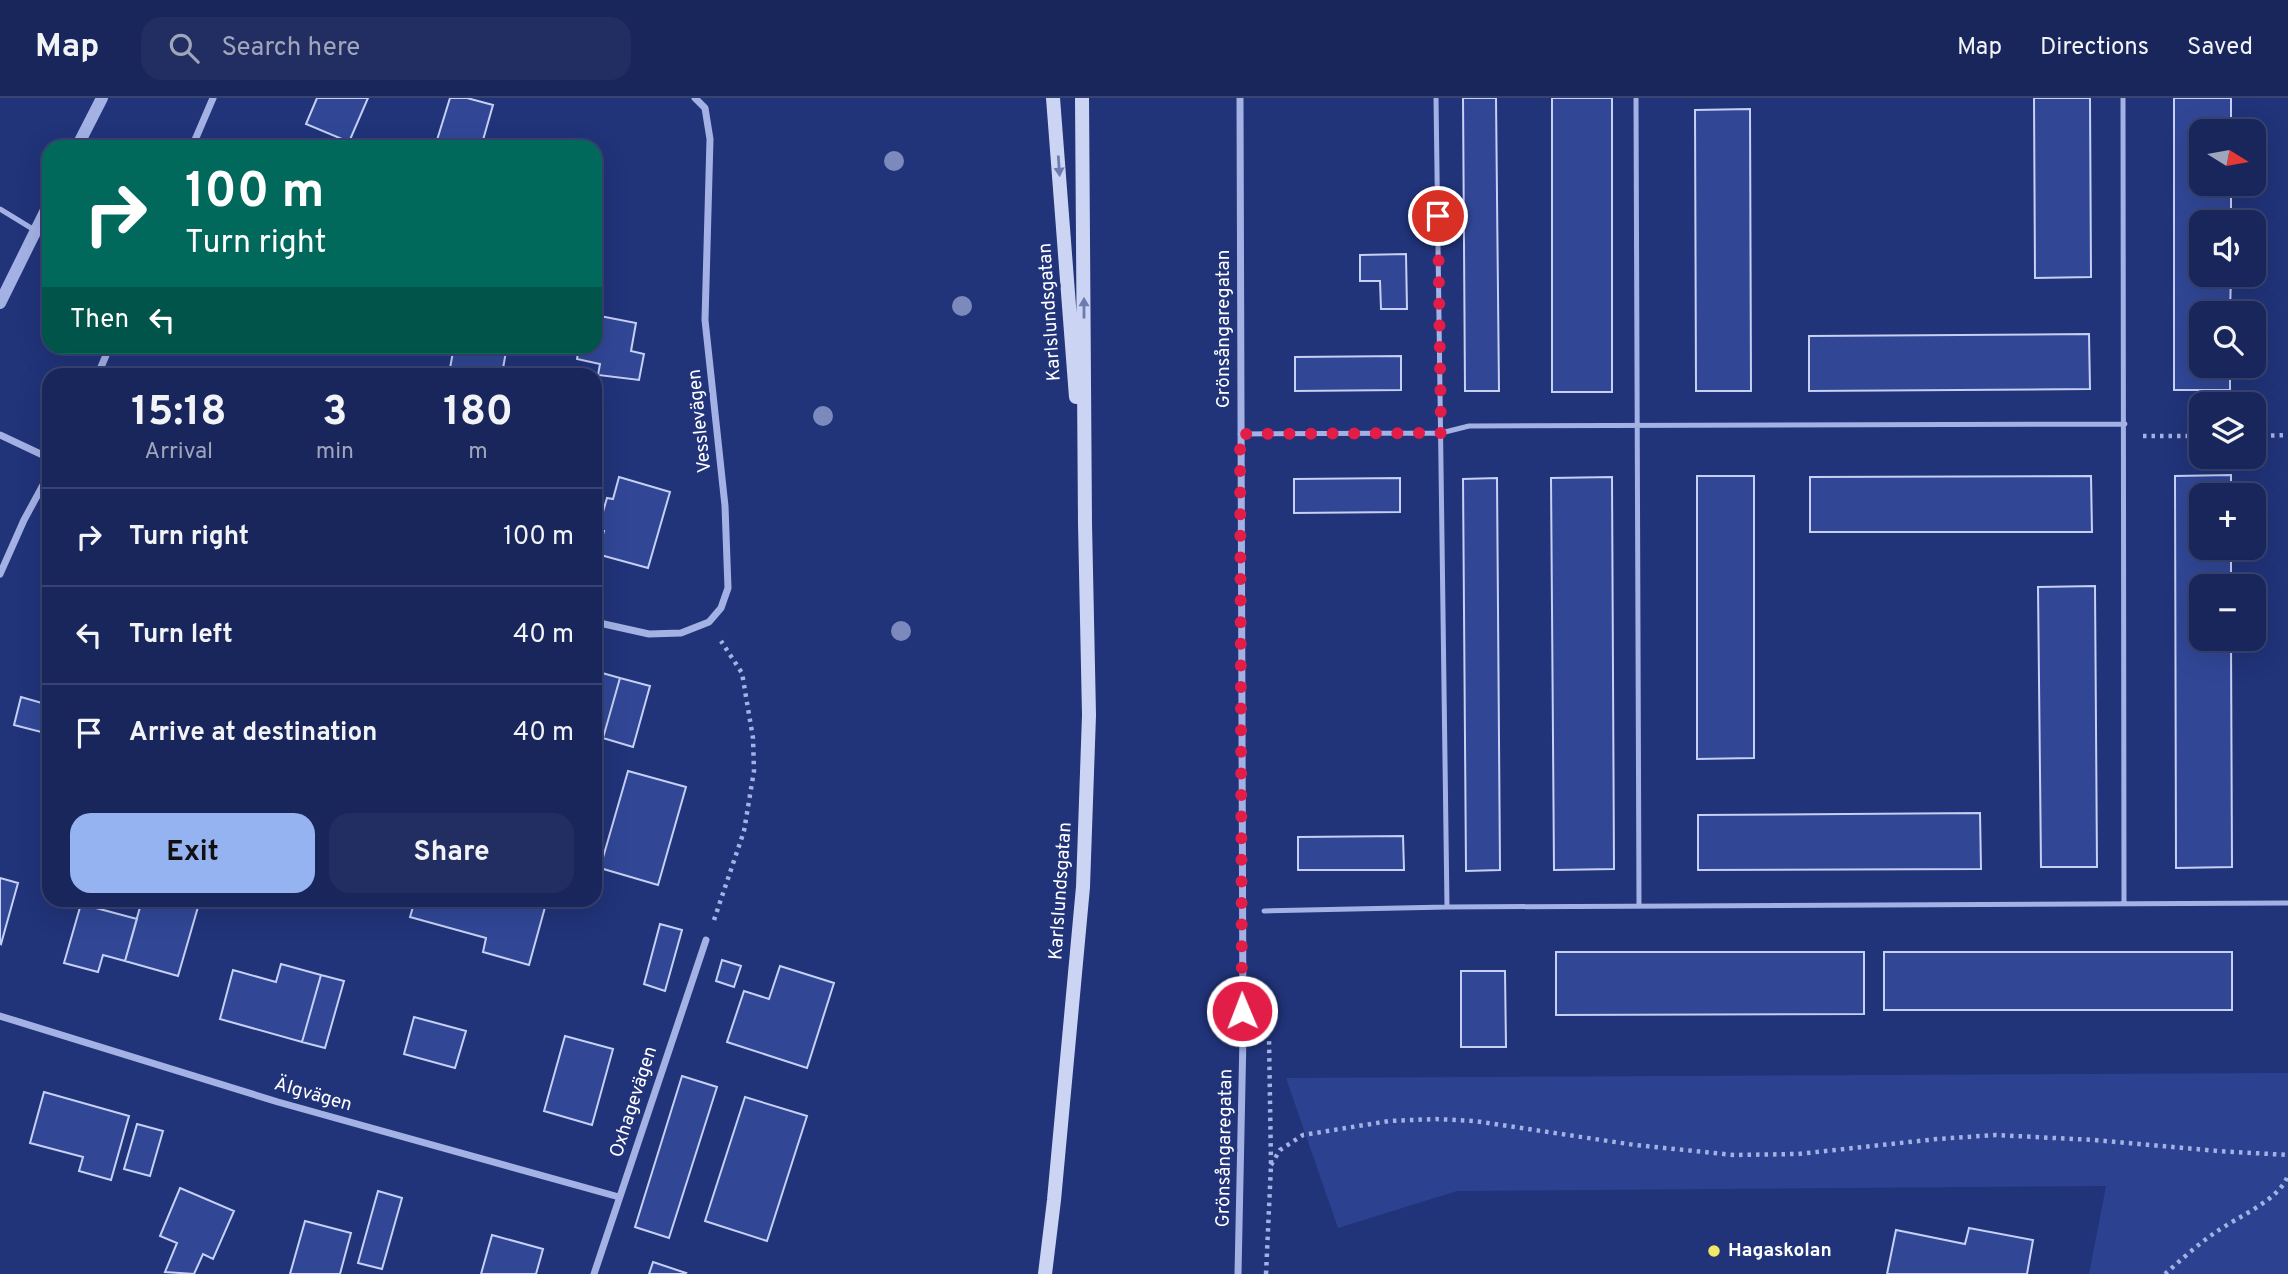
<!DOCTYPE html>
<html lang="en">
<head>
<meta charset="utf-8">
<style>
	body { margin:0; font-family:Overpass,sans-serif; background:#222e61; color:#f1f3f6; height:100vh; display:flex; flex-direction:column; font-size:26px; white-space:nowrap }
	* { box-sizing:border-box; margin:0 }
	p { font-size:23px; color:#9fa5bb }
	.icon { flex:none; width:38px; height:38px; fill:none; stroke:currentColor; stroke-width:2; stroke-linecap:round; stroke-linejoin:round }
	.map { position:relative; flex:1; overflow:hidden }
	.details { position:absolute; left:42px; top:270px; width:560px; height:539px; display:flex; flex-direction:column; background:#19265b; border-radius:21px; box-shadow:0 7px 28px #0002,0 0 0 2px #374371 }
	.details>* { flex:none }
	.banner { position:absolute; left:42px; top:42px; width:560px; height:214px; border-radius:21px; box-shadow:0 7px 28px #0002,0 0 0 2px #374371; background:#00695c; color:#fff; overflow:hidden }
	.needle { width:46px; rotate:101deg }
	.controls { position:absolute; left:2189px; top:21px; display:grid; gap:14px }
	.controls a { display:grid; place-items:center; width:77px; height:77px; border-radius:14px; background:#19265b; box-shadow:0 7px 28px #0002,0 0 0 2px #374371; font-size:35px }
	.pin { position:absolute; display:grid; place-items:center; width:60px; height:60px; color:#fff; margin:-30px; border:4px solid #fff; border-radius:50%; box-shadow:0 2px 7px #0007 }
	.me { position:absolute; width:77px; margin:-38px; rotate:359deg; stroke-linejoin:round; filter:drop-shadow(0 0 5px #0008) }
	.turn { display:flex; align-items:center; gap:24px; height:147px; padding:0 28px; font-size:32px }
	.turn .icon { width:91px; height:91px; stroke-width:2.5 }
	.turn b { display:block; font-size:49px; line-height:60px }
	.then { display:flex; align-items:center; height:66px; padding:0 28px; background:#0003; gap:14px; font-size:26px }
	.eta { display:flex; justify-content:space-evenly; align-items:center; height:119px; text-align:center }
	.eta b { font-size:42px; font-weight:700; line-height:49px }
	.button { display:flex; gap:14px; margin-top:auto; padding:14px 28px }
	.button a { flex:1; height:80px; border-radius:21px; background:#95b2f1; color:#111; font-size:28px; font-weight:700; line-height:80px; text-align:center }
	.button a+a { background:#222e61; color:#f1f3f6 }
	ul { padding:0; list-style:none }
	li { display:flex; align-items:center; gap:21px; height:98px; padding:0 28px; border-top:2px solid #374371 }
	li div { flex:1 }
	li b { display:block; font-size:26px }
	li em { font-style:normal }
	header { display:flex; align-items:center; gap:42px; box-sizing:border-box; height:98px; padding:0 35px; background:#19265b; border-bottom:2px solid #374371 }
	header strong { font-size:33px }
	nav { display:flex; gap:38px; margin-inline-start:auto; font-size:24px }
	.search { width:490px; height:63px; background:#222e61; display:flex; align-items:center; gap:18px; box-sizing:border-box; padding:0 24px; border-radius:21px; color:#9fa5bb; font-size:26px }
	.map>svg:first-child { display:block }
	.green { fill:#2c4291 }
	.building { fill:#314796; stroke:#c6d0f4; stroke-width:2 }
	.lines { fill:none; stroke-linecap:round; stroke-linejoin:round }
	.path { stroke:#a3b1e5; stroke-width:4.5; stroke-dasharray:3.5 5; stroke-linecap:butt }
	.service { stroke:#a3b1e5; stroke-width:5 }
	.minor { stroke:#a3b1e5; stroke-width:7 }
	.tertiary { stroke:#a3b1e5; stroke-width:12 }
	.secondary { stroke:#ccd4f4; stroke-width:14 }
	.tree { fill:#7c89bd }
	.oneway { fill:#6e7bb0 }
	.route { stroke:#e11d48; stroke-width:12; stroke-dasharray:0 21.6 }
	.poi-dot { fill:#f1e965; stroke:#213379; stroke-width:2.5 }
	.labels { text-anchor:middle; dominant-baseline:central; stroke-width:7; stroke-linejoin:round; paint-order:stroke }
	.street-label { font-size:19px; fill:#fff; stroke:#213379 }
	.poi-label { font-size:19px; font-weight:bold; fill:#fff; stroke:#213379; text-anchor:start }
</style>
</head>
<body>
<header>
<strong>Map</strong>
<div class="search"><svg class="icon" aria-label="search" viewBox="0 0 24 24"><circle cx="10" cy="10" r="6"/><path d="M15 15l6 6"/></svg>Search here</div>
<nav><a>Map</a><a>Directions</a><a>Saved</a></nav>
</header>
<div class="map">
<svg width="2288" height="1176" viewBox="0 0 2288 1176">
	<rect width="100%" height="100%" fill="#213379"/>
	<path class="green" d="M2288,975V1176H2089L2106,1088L1457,1093L1338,1130L1286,980Z"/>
	<path class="building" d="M317,0H368L349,44L306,26Z
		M450,0H467L493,7L481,49H462L437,42Z
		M1463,0H1496L1499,293H1465Z
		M1552,0H1612V294H1552Z
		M2034,0H2090L2091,179L2035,180Z
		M2174,0H2231V33H2202V86H2231V124H2202V177H2231L2230,215H2202V268H2230V292H2174Z
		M1750,11L1751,293H1696L1695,12Z
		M1406,156L1407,211H1381L1380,183H1360V157Z
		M595,217L636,225L631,253L644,256L639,282L598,277L600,266L577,261L579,248H595Z
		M2089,236L2090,291L1809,293V238Z
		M454,248H507L502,276H449Z
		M1401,258V292L1295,293V259Z
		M2231,377V397H2202V450H2231V488H2202V541H2231L2232,769L2176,770L2175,378Z
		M1697,378H1754V660L1697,661Z
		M2091,378L2092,434H1810V379Z
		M619,379L670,394L648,470L597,456L604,433L598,431L607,400L613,401Z
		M1612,379L1614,771L1554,772L1551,380Z
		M1400,380V414L1294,415V381Z
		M1497,380L1500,772L1466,773L1463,381Z
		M2095,488L2097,769H2041L2038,489Z
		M595,573L620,580L603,640L595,638Z
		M620,580L650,588L633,649L603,640Z
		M21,599L49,607V636L14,627Z
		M628,673L686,689L658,787L600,770Z
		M1980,715L1981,771L1698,772V717Z
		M1403,738L1404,772H1298V739Z
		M0,780L18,785L1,846L0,845Z
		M142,802H200L178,878L125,863Z
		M415,802H547L529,867L483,854L486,840L410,819Z
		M81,806L137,821L125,863L103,857L98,874L64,865Z
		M660,826L682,832L665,893L644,886Z
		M1556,854H1864V916L1556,917Z
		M1884,854H2232V912H1884Z
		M722,862L741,868L734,889L716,883Z
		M281,866L321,877L302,944L220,921L233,872L276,884Z
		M780,868L834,885L807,970L727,944L744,893L769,901Z
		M1461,873H1505L1506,949H1461Z
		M321,877L344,883L325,950L302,944Z
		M414,919L466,933L455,970L404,956Z
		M565,938L613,951L592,1027L544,1013Z
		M682,978L717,989L669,1140L635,1129Z
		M44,994L129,1018L111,1082L79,1073L83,1059L30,1045Z
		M745,999L807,1018L767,1143L705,1123Z
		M137,1026L163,1033L150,1078L124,1071Z
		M180,1090L234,1113L213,1161L203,1156L194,1176L165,1174L177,1145L160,1138Z
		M378,1093L402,1100L382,1171L358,1165Z
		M305,1123L351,1135L340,1176H290Z
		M1969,1130L2033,1142L2027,1176H1887L1896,1132L1965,1146Z
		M492,1137L543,1151L536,1176H481Z
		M653,1164L686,1175L685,1176H649Z"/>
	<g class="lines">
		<path class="path" d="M2143,338H2202
			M2254,338L2288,337
			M714,822L744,733L754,673L753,640L742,575L721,543
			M1271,1067L1280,1052L1303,1037L1389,1023L1436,1021L1474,1023L1635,1047L1734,1057L1798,1056L1937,1041L1995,1037L2094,1042L2218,1053L2288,1057
			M1266,1176L1271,1067L1269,939
			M2165,1176C2181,1162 2198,1146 2216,1134C2237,1119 2280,1102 2288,1077"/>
		<path class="service" d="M1436,0L1447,809
			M1636,0L1639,808
			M2123,0L2124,805
			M0,111L36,133
			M1240,336L1441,335L1469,328L2125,326
			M1264,813L1447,809L2288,805"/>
		<path class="minor" d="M192,49L213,0
			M98,276L110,248
			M0,337L49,360
			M0,476L24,422L49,376
			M595,524L649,536L681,535L709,524L721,510L728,490L725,408L705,222L710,41L705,10L695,0
			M0,918L278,1004L619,1099
			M594,1176L706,842
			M1238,1176L1243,938L1240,0"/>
		<path class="tertiary" d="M77,49L102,0
			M0,205L49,106"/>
		<path class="secondary" d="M1053,0L1076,299
			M1045,1176L1054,1102L1083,789L1089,617L1085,425L1082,0"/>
	</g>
	<g class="tree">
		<circle cx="894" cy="63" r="10"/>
		<circle cx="962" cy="208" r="10"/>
		<circle cx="823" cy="318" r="10"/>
		<circle cx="901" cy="533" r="10"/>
	</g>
	<defs><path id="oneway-solid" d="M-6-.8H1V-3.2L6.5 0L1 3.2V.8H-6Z" transform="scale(1.75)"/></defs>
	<g class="oneway">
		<use href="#oneway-solid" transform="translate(1059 68) rotate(86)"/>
		<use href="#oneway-solid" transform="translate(1084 210) rotate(-90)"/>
	</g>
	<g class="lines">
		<path class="route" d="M1242,913L1240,336L1441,335L1438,118"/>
	</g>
	<circle class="poi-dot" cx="1714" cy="1153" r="7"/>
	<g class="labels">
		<g class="street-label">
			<text transform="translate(1050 214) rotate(-94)">Karlslundsgatan</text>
			<text transform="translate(1224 231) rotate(-90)">Grönsångaregatan</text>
			<text transform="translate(700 323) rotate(-96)">Vesslevägen</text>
			<text transform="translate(1061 793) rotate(-86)">Karlslundsgatan</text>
			<text transform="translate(313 997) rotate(16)">Älgvägen</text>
			<text transform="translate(634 1004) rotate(-72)">Oxhagevägen</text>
			<text transform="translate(1225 1050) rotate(-89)">Grönsångaregatan</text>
		</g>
		<g class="poi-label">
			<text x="1728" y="1153">Hagaskolan</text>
		</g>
	</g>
</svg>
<div class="controls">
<a><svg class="needle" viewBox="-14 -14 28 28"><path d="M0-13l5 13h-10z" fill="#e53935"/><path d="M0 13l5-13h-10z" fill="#9fa5bb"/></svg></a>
<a><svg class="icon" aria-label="sound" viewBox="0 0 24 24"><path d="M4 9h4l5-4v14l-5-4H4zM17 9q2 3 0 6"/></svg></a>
<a><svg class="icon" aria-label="search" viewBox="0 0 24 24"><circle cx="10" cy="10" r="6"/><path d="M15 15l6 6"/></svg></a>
<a><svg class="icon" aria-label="layers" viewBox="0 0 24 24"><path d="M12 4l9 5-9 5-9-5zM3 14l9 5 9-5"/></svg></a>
<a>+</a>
<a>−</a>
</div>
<div class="pin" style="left:1438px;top:118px;background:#d93025"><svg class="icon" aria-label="arrive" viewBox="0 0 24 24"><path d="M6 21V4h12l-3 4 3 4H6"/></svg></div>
<svg class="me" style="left:1242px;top:913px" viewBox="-20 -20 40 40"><circle r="17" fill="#e11d48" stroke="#fff" stroke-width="3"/><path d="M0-11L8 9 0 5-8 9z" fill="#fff"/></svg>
<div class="banner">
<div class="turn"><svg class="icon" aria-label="right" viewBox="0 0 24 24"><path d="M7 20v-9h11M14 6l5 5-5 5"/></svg><div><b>100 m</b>Turn right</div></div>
<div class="then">Then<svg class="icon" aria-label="left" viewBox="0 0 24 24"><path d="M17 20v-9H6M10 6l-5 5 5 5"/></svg></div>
</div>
<section class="details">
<div class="eta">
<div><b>15:18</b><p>Arrival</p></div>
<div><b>3</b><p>min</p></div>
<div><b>180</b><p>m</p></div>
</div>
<ul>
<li><svg class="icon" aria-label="right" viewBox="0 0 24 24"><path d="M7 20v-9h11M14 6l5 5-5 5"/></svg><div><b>Turn right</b></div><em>100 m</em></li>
<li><svg class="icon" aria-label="left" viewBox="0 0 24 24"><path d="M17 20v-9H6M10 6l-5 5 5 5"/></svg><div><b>Turn left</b></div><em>40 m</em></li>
<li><svg class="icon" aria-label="arrive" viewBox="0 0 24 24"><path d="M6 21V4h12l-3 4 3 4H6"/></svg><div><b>Arrive at destination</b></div><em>40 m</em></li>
</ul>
<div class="button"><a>Exit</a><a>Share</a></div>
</section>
</div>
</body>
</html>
